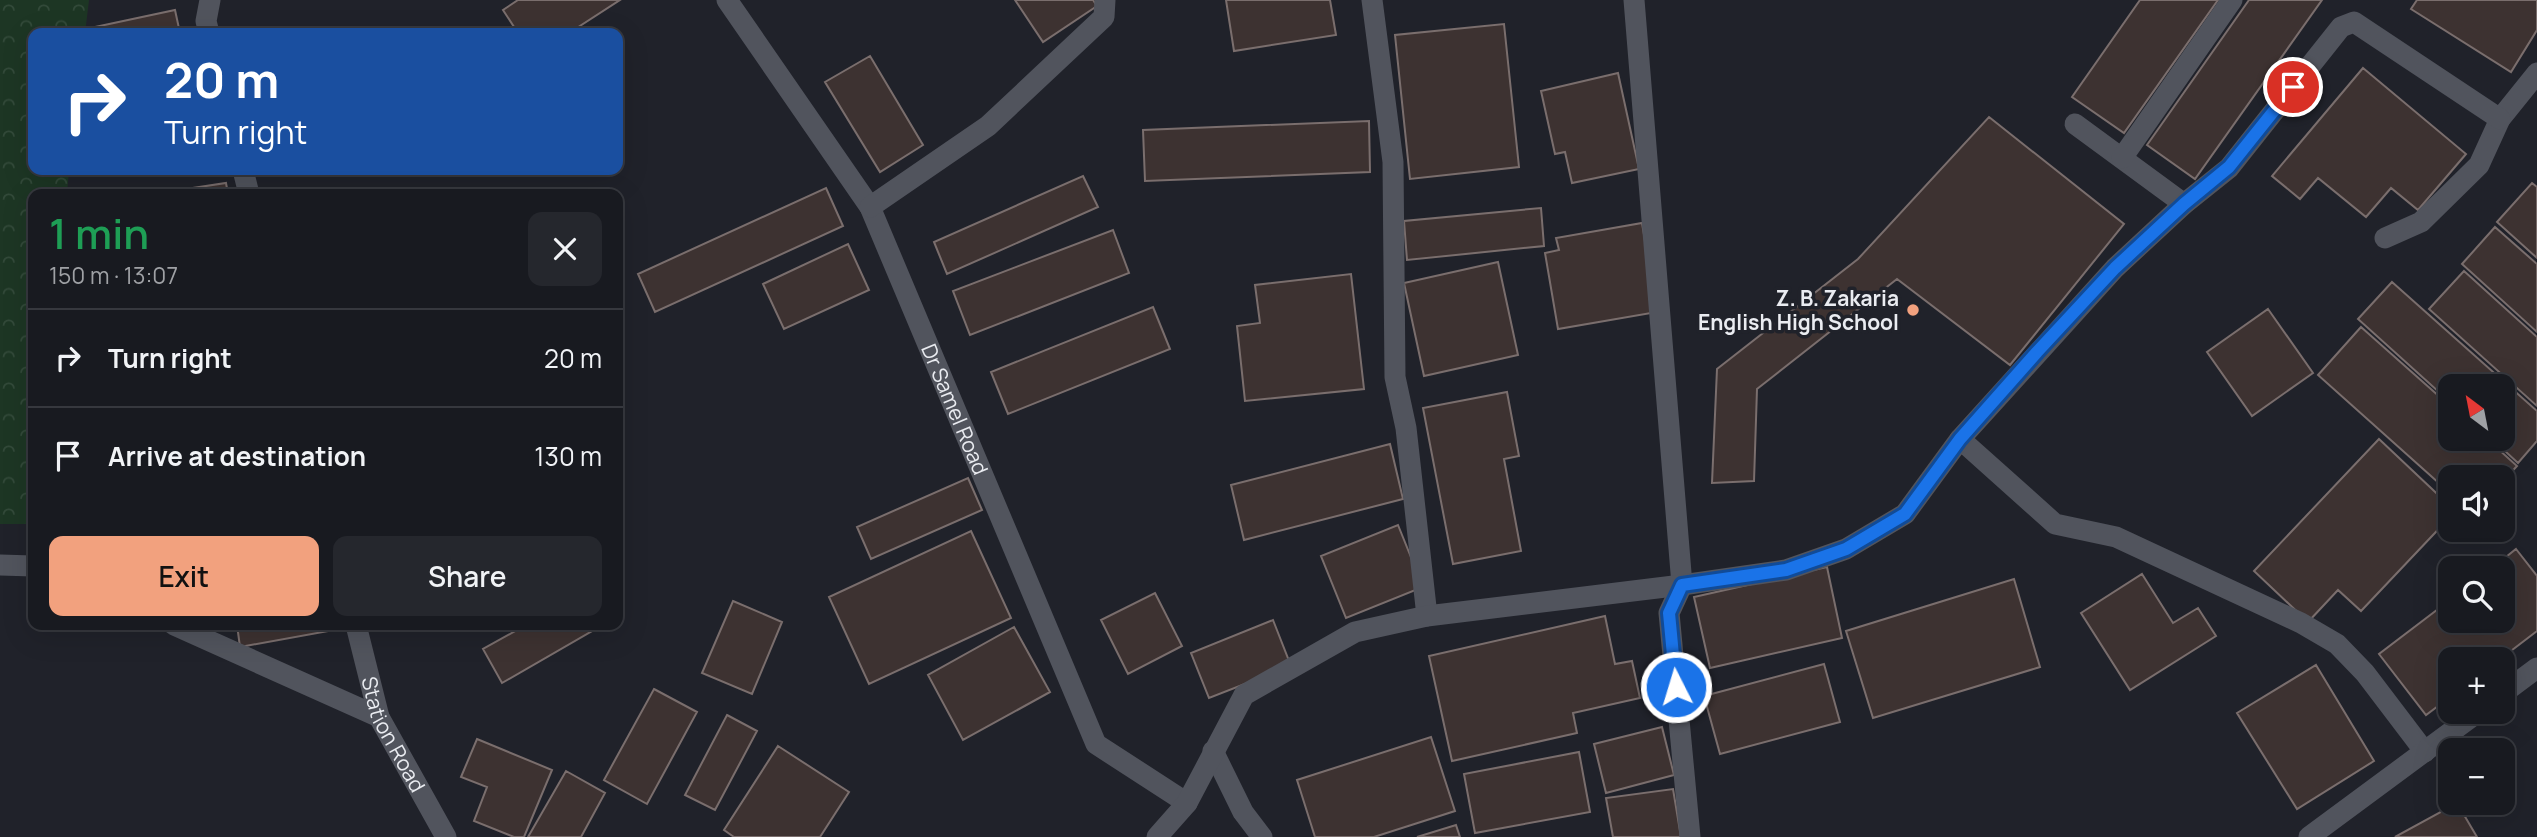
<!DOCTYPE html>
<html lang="en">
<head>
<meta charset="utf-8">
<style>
	body { margin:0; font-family:Manrope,sans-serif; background:#25272d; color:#f1f3f6; height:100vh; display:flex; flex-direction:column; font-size:26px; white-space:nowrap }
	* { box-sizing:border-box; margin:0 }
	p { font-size:23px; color:#9fa1a5 }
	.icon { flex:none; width:38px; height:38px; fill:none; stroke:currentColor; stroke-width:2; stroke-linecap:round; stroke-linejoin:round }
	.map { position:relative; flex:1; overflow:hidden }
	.sheet { position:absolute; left:28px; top:189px; width:595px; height:441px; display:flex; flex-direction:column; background:#181a20; border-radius:14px; box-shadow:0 7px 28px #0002,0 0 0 2px #36383e }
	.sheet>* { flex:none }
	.guide { position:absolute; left:28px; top:28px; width:595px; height:147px; border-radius:14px; box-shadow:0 7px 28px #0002,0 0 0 2px #36383e; background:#1a4fa0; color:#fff; overflow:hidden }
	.needle { width:46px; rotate:328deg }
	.tools { position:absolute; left:2438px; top:374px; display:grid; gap:14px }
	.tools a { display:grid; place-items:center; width:77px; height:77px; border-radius:14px; background:#181a20; box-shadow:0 7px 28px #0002,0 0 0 2px #36383e; font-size:35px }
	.pin { position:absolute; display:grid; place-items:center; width:60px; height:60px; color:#fff; margin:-30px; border:4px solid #fff; border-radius:50%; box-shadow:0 2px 7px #0007 }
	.me { position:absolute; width:77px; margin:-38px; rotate:355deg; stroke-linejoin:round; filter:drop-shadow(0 0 5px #0008) }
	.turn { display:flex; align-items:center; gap:24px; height:147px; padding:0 21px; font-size:32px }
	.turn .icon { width:91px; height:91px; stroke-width:2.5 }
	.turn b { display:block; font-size:49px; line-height:60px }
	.round { display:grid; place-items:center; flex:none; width:74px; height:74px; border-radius:14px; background:#25272d }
	.headline { display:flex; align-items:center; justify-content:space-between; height:119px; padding:0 21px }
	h1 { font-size:42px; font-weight:600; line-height:52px; color:#1e9e55 }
	.primary-button { display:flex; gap:14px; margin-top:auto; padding:14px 21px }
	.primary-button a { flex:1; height:80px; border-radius:14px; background:#f2a17e; color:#111; font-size:28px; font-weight:600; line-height:80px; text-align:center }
	.primary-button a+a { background:#25272d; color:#f1f3f6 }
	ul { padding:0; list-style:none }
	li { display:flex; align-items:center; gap:21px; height:98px; padding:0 21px; border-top:2px solid #36383e }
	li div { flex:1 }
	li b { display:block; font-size:26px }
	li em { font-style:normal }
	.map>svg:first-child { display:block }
	.park { fill:url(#park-crowns) }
	.building { fill:#3d3231; stroke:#7a6e6d; stroke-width:2 }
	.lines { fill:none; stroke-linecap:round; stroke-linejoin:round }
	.minor { stroke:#51545d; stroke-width:21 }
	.tertiary { stroke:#51545d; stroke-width:21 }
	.secondary { stroke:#51545d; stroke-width:21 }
	.route-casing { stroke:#114b97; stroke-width:18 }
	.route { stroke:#1a73e8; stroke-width:12 }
	.poi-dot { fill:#f2a17e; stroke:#20222a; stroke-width:2.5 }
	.labels { text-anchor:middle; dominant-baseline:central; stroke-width:7; stroke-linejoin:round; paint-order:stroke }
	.poi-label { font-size:21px; font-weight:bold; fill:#eaecf1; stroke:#20222a; text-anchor:end }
	.street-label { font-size:21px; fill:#eaecf1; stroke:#20222a }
</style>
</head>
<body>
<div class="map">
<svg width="2537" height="837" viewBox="0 0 2537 837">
	<defs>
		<pattern id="park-crowns" width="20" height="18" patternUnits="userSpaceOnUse" patternTransform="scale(1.75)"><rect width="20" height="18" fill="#1d3624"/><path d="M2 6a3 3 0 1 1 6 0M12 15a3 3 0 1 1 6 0" fill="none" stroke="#334a3a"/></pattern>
	</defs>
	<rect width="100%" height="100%" fill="#20222a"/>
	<path class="park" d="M0,0H89L85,33H33V170H69L67,194H33V479L28,524H0Z"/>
	<path class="building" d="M518,0H620L569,33H518L503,10Z
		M1015,0H1093L1097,6L1043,42Z
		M1226,0H1330L1336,35L1234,51Z
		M2140,0H2218L2124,133L2072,97Z
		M2249,0H2322L2195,179L2147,145Z
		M2417,0H2537V30L2511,72L2411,9Z
		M175,10L180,33H97L95,27Z
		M1504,24L1519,167L1410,179L1395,35Z
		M870,56L923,145L880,172L825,82Z
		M2363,68L2466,154L2418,210L2391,188L2366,217L2318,178L2300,199L2272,176Z
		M1618,73L1639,169L1572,183L1565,152L1555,154L1541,91Z
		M1989,117L2124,224L2010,365L1897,279L1757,389L1754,481L1712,483L1717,369L1858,259Z
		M1369,121L1370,172L1145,181L1143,130Z
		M1083,176L1098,207L947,274L934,242Z
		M226,183L228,194H153Z
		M2532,183L2537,187V258L2497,222Z
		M826,188L843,226L655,312L638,274Z
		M1541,208L1544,246L1407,260L1404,221Z
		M1642,223L1657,312L1558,329L1545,253L1559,250L1556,238Z
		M2495,227L2537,264V332L2462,264Z
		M1113,230L1129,273L970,335L953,291Z
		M848,244L869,290L784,329L763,284Z
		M1498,262L1518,355L1424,376L1404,283Z
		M2464,271L2537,337V406L2429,309Z
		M1351,274L1364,389L1245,401L1237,326L1260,323L1255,285Z
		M2392,282L2537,411V441L2518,463L2492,439H2502V387H2450V402L2358,319Z
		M1153,307L1170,349L1008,414L991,372Z
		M2268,309L2313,373L2252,416L2207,352Z
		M2361,327L2450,406V439H2487L2517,466L2502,482V478H2450V493L2318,375Z
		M1507,392L1519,456L1504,459L1521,551L1453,564L1423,408Z
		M2379,439L2450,506V517L2361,611L2338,590L2308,622L2254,571Z
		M1390,444L1403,499L1244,540L1231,485Z
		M968,478L982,510L871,559L857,527Z
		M1398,525L1423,587L1346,618L1321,556Z
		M971,531L1011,618L869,684L829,597Z
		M2516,549L2537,576V631L2499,660H2450V697L2426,715L2379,654L2450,600V621H2502V569H2491Z
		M1827,567L1842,638L1710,668L1694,597Z
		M2142,574L2173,623L2198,608L2216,636L2130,690L2081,613Z
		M2014,579L2040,667L1873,718L1846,631Z
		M1155,593L1182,646L1128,674L1101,620Z
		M733,601L782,622L752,694L702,673Z
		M1605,616L1615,664L1632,661L1640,698L1573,713L1577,733L1452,761L1429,656Z
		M1273,620L1291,666L1209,698L1191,653Z
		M237,625H333L334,630L240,647Z
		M526,625H589L592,631L502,683L483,649Z
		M1014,627L1050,692L963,740L928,675Z
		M1824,664L1840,722L1720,754L1704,696Z
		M2316,665L2374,761L2297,809L2237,713Z
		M654,689L697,712L647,804L604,780Z
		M727,715L757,731L715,810L685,795Z
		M1662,727L1674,775L1606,793L1594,744Z
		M1431,737L1455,811L1374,837H1315L1297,780Z
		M477,739L552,770L524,837H514L474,821L487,787L461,777Z
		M778,746L849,792L820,837H734L724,830Z
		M1579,752L1590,812L1475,833L1464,774Z
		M566,771L605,793L581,837H528Z
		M1673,789L1681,837H1613L1606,798Z
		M2457,803L2477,837H2395Z
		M1456,825L1460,837H1417Z"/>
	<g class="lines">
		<g class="minor">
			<path id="s1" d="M727,0L870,207L1096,744L1187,803"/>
			<path d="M1372,0L1393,162L1395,377L1406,428L1427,616"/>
			<path d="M1634,0L1682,585L1669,613L1690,837"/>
			<path d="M2075,124L2184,204"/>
			<path d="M2122,158L2232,0"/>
			<path d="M870,207L988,126L1104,17L1105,0"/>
			<path d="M2385,238L2421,222L2479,165L2500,119L2537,73"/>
			<path d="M1960,439L2055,524L2116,537L2301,623L2337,644L2365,673L2425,752"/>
			<path d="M2502,694L2537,668"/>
			<path d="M1213,751L1243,812L1262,837"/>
			<path d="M1157,837L1187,803L1244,695L1355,632L1427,616L1682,585L1786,570L1846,549L1905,514L1960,439L2115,268L2184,204L2229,168L2341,27L2354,22L2500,119"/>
			<path d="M2309,837L2478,712"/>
		</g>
		<path class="tertiary" d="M0,565L33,566
			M174,625L379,717"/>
		<g class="secondary">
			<path d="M209,33L206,21L210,0"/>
			<path d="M243,170L249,194"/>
			<path id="s2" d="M356,625L379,717L446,837"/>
		</g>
	</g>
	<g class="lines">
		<g class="route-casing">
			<path id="route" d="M1676,687L1669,613L1682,585L1786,570L1846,549L1905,514L1960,439L2037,352L2115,268L2184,204L2229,167L2293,87"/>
		</g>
		<use href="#route" class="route"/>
	</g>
	<circle class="poi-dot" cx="1913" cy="310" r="7"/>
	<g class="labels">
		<g class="poi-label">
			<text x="1899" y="298">Z. B. Zakaria<tspan x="1899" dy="24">English High School</tspan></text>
		</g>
		<g class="street-label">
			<text stroke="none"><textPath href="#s1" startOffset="471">Dr Samel Road</textPath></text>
			<text stroke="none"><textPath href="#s2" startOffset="116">Station Road</textPath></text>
		</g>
	</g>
</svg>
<div class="tools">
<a><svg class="needle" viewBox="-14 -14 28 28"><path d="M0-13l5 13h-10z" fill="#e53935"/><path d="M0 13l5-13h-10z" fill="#9fa1a5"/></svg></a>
<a><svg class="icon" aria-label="sound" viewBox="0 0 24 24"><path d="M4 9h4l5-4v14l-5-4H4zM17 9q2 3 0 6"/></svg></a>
<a><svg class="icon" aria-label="search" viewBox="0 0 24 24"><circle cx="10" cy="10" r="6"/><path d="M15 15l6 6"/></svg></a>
<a>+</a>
<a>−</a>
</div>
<div class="pin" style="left:2293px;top:87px;background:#d93025"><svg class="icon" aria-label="arrive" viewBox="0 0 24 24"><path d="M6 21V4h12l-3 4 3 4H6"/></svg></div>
<svg class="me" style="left:1676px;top:687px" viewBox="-20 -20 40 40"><circle r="17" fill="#1a73e8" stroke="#fff" stroke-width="3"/><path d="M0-11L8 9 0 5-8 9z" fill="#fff"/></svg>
<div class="guide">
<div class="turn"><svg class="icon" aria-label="right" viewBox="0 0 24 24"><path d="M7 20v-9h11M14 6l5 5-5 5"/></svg><div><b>20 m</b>Turn right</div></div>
</div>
<section class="sheet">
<div class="headline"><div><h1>1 min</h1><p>150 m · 13:07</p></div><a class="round"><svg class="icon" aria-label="close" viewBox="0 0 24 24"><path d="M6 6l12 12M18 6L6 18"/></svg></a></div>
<ul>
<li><svg class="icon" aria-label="right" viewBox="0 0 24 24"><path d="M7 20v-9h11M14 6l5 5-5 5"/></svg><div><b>Turn right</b></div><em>20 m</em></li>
<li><svg class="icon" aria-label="arrive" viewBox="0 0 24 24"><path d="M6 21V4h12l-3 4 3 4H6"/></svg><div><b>Arrive at destination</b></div><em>130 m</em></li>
</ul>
<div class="primary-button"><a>Exit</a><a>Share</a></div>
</section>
</div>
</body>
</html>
